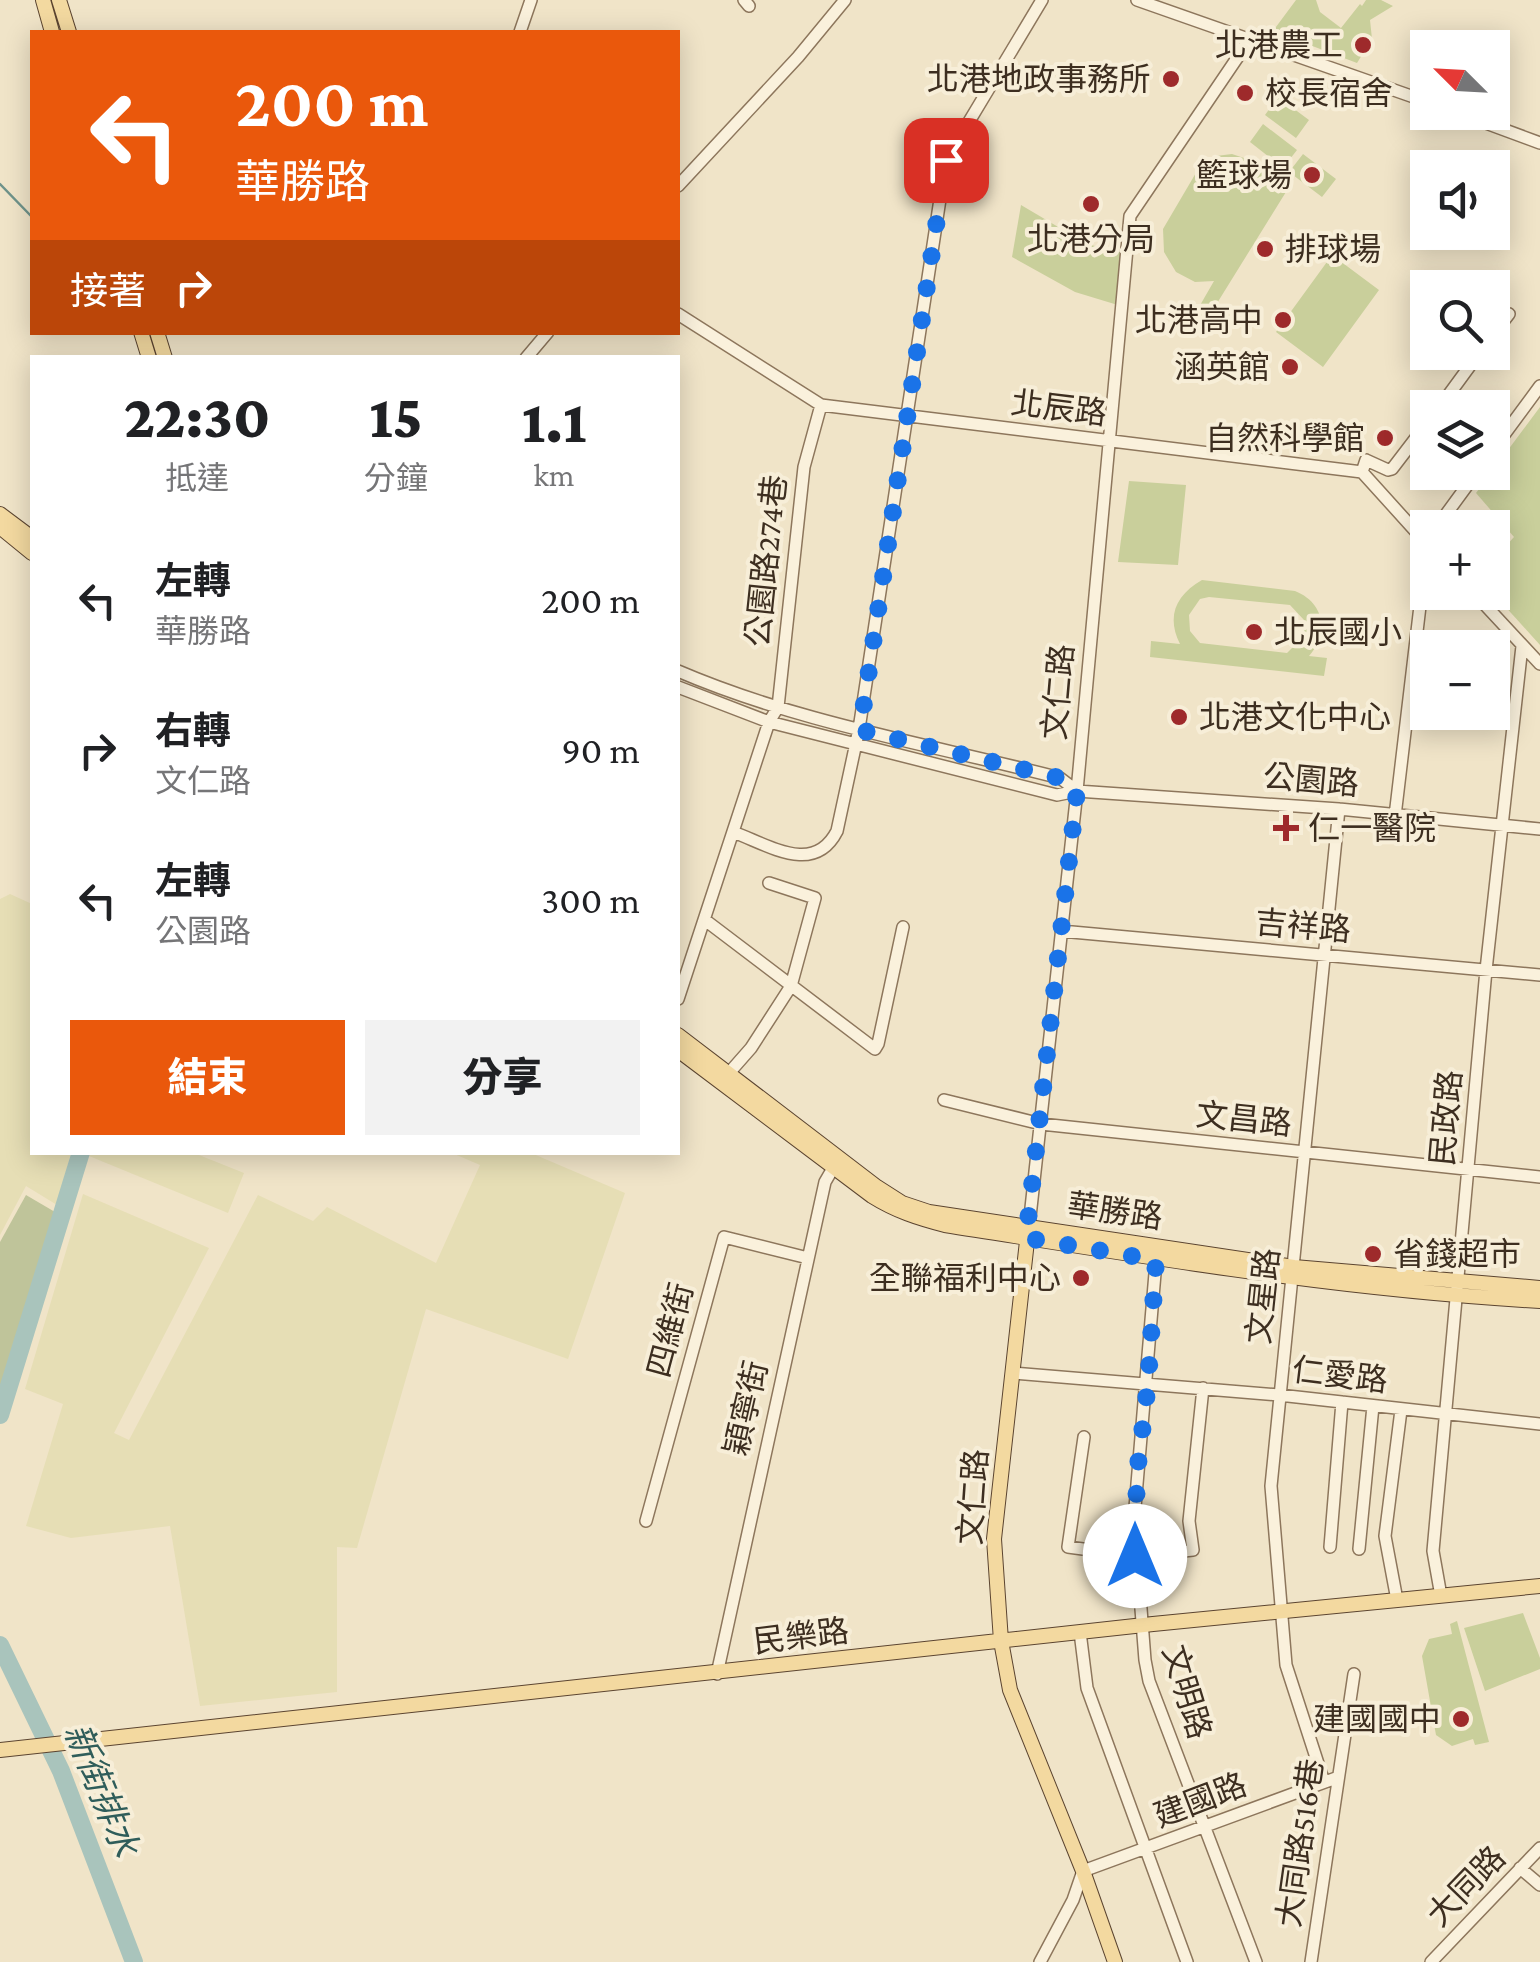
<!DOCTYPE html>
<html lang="zh-TW">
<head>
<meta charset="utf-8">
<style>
	body { margin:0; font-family:"Crimson Pro","Noto Sans TC",serif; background:#f2f2f2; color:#202124; height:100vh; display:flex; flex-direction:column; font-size:38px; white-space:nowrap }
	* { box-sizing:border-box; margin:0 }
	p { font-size:32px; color:#757577 }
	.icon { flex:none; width:55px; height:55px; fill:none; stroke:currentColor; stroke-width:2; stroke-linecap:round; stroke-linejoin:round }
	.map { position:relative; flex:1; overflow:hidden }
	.side { position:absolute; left:30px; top:355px; width:650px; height:800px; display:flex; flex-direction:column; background:#fff; border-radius:0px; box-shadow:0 5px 25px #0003 }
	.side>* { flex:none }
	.hud { position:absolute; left:30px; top:30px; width:650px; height:305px; border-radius:0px; box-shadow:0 5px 25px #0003; background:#ea580c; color:#fff; overflow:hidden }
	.needle { width:65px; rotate:294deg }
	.fabs { position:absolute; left:1410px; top:30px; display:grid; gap:20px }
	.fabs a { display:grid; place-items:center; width:100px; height:100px; border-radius:0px; background:#fff; box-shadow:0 5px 25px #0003; font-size:50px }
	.pin { position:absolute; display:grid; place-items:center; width:85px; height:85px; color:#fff; margin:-42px; border-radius:20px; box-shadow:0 5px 15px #0006 }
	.me { position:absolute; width:110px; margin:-55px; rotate:0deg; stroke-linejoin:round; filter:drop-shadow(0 0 8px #0008) }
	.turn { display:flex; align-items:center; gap:35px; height:210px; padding:0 40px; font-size:45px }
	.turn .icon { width:130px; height:130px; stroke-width:2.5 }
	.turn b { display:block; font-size:70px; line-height:85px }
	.then { display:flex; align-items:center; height:95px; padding:0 40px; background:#0003; gap:20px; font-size:38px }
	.eta { display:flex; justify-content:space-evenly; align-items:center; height:170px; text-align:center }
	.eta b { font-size:60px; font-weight:800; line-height:70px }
	.action { display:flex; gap:20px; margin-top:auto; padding:20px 40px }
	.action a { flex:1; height:115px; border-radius:0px; background:#ea580c; color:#fff; font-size:40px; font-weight:800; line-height:115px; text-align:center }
	.action a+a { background:#f2f2f2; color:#202124 }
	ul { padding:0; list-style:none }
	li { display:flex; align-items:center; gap:30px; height:150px; padding:0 40px }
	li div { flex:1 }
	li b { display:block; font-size:38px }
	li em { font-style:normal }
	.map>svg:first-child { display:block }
	.farmland { fill:#e6deb5 }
	.green { fill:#c9cf9b; fill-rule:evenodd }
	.cemetery { fill:#bfc49a }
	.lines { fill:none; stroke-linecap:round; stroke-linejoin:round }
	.stream { stroke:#6f938a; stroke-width:2.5 }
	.river { stroke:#a9c4bc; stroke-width:18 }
	.minor-casing { stroke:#8d765c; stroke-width:14 }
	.major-casing { stroke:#5b4430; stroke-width:16 }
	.minor { stroke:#faf1dc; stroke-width:11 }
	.major { stroke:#f3d9a0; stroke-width:14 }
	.route { stroke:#1a73e8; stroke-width:18; stroke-dasharray:0 32.4 }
	.poi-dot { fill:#9e2a2b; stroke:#f7eed8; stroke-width:4 }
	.labels { text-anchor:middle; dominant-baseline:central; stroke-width:8; stroke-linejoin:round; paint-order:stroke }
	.poi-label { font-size:32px; fill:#3d2e20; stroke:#f7eed8; text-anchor:end }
	.street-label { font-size:32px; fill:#3d2e20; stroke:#f7eed8 }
	.water-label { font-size:35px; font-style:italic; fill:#2f5d5a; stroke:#f7eed8 }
</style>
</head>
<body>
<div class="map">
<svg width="1540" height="1962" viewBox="0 0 1540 1962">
	<rect width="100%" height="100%" fill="#f0e4c8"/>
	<path class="farmland" d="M10,894L32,904V1152L71,1153L57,1205L26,1186L0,1235V899Z
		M90,1153H194L244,1173L228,1213L89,1156Z
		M452,1153H531L625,1193L568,1359L426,1309L357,1548L337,1547V1692L200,1706L170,1526L71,1538L26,1526L63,1404L25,1389L83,1194L209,1248L114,1433L129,1440L258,1195L313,1221L327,1207L436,1263L480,1165Z"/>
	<path class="green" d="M1296,0H1316L1320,12L1341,28L1360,4L1362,6L1366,0H1381L1393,6L1370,20L1372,39L1357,63L1273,31Z
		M1278,97L1309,120L1296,138L1265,115Z
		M1263,124L1297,150L1283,168L1250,142Z
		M1232,154L1256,162L1272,184L1281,171L1294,179L1206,321L1195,314L1214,281L1195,282L1176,272L1164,252L1163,229L1200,166L1216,156Z
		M1303,154L1336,179L1322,197L1289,172Z
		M1021,205L1087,244L1127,254L1121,306L1075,292L1012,257Z
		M1332,255L1379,290L1323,367L1276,332Z
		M1540,407V645L1492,592L1493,560L1514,537L1476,493Z
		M1129,481L1186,485L1178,565L1118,562Z
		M1202,580L1295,591C1325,603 1329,633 1309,656L1327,658L1324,676L1150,657L1151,641L1180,644C1166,616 1176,595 1202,580ZM1209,597L1290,605L1304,620V636L1287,653L1200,643L1190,631L1189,615L1200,599Z
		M1523,1613L1540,1658V1669L1485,1691L1464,1628Z
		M1457,1621L1489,1742L1475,1745L1473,1739L1452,1746L1436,1735L1422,1656L1429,1639L1452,1634L1450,1624Z"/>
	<path class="cemetery" d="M26,1195L55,1212L41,1270L0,1394V1242Z"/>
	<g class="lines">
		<path class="stream" d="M0,184L32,217"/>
		<path class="river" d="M0,1415L81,1152
			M0,1645L61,1771L134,1962"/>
		<g class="minor-casing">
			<path id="minor" d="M744,0L749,6
				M1137,0L1428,102
				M520,32L531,0
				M1456,112L1540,143
				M678,186L798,57L845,0
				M678,314L821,405L1362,472L1428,545
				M1492,336L1509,314
				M526,358L548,332
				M1439,408L1480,352
				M1492,451L1540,386
				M1362,472L1366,460L1388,470L1392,469L1428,422
				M1436,528L1477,472
				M1473,592L1540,664
				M678,671C799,723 933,745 1060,778L1077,791
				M678,687L769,722L1057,795L1077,791L1339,809L1540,829
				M1395,816L1428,539
				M733,832C769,845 814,876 837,831L859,729L946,160L1042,0
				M705,920L875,1049L878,1044L903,927
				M1061,931L1540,975
				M678,999L769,722L778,707L804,467L821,405
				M729,1073L751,1048L791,986L815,898L769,883
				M944,1100L1041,1124L1540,1177
				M1029,1226L1077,791L1130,216L1250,39
				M1157,1250L1134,1519L1145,1660L1149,1681L1256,1962
				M1013,1373L1279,1395L1540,1424
				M1084,1437L1068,1547L1135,1556L1193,1550L1189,1521L1203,1388
				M646,1521L724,1237L808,1258
				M1330,1547L1342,1402
				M1359,1549L1373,1406
				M1441,1596L1433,1551L1486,970L1522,646
				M1397,1600L1385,1536L1401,1410
				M1080,1632L1087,1688L1187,1962
				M717,1674L825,1182L836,1163
				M1324,1782L1286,1665L1271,1486L1339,809
				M1520,1868L1540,1885
				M1040,1962L1073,1900L1083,1871L1336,1778
				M1311,1962L1354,1674
				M1431,1962L1540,1848"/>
		</g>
		<g class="major-casing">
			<path id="major" d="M43,0L52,32
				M59,0L69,32
				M141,332L149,358
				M157,332L165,358
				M0,514L32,538
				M0,527L32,553
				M678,1035L877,1187L902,1203L929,1212L1294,1267L1540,1288
				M678,1050L872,1196C896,1211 918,1218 945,1225C1143,1256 1339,1290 1540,1301
				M1028,1232L994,1539L1001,1641L1010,1690L1083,1871L1115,1962
				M0,1750L1153,1624L1540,1586"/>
		</g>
		<use href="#minor" class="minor"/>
		<use href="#major" class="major"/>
	</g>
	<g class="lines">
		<path class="route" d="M946,160L860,730L1060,778L1077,791L1026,1238L1156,1260L1148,1384L1137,1473L1135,1556"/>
	</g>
	<g class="poi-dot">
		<circle cx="1363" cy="45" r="10"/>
		<circle cx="1171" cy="79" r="10"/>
		<circle cx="1245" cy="93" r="10"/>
		<circle cx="1312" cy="175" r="10"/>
		<circle cx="1091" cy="204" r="10"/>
		<circle cx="1265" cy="249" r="10"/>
		<circle cx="1283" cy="320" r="10"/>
		<circle cx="1290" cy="367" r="10"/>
		<circle cx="1385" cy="438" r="10"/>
		<circle cx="1254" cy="632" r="10"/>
		<circle cx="1179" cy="717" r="10"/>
		<path d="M1281 813h10v10h10v10h-10v10h-10v-10h-10v-10h10z"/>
		<circle cx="1373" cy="1254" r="10"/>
		<circle cx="1081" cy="1278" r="10"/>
		<circle cx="1461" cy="1719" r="10"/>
	</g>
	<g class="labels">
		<g class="poi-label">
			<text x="1343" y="45">北港農工</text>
			<text x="1151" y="79">北港地政事務所</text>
			<text x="1265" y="93" text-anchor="start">校長宿舍</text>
			<text x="1292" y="175">籃球場</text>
			<text x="1091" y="239" text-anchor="middle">北港分局</text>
			<text x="1285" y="249" text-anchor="start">排球場</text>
			<text x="1263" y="320">北港高中</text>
			<text x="1270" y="367">涵英館</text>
			<text x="1365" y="438">自然科學館</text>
			<text x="1274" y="632" text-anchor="start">北辰國小</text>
			<text x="1199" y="717" text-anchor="start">北港文化中心</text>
			<text x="1308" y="828" text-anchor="start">仁一醫院</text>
			<text x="1393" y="1254" text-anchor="start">省錢超市</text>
			<text x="1061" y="1278">全聯福利中心</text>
			<text x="1441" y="1719">建國國中</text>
		</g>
		<g class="street-label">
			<text transform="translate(1059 408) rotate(7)">北辰路</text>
			<text transform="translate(766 561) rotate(-84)">公園路274巷</text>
			<text transform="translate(1058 692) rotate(-85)">文仁路</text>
			<text transform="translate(1311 780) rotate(5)">公園路</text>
			<text transform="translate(1303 926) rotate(5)">吉祥路</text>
			<text transform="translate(1446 1118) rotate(-85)">民政路</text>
			<text transform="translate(1244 1119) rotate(6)">文昌路</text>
			<text transform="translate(1115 1211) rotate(8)">華勝路</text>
			<text transform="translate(1263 1296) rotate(-84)">文星路</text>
			<text transform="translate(670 1330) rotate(-75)">四維街</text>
			<text transform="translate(1340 1375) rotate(7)">仁愛路</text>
			<text transform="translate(746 1408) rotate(-77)">穎寧街</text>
			<text transform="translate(973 1497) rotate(-86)">文仁路</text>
			<text transform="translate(801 1636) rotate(-7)">民樂路</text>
			<text transform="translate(1187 1692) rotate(73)">文明路</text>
			<text transform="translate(1200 1800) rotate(-21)">建國路</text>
			<text transform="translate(1300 1843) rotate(-82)">大同路516巷</text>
			<text transform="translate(1466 1886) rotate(-46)">大同路</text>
		</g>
		<g class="water-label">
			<text transform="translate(101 1790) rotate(68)">新街排水</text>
		</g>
	</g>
</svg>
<div class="fabs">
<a><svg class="needle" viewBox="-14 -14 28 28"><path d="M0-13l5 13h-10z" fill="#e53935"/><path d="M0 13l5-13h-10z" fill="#757577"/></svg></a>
<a><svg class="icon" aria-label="sound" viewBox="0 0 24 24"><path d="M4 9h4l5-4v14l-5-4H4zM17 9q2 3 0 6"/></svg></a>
<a><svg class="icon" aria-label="search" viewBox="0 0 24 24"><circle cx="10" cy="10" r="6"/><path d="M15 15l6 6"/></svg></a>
<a><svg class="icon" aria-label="layers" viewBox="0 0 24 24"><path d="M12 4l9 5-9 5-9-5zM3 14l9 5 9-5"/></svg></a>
<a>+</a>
<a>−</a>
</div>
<div class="pin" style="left:946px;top:160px;background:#d93025"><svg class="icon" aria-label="arrive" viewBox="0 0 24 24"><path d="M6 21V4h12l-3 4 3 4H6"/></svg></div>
<svg class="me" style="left:1135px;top:1556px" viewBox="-20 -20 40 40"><circle r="19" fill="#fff"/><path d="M0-13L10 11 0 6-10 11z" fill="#1a73e8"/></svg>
<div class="hud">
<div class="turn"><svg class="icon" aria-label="left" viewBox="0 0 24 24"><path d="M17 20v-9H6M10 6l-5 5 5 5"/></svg><div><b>200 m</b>華勝路</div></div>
<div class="then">接著<svg class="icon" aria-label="right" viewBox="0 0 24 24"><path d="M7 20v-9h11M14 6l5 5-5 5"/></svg></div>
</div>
<section class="side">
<div class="eta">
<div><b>22:30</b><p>抵達</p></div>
<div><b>15</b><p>分鐘</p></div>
<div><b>1.1</b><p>km</p></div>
</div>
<ul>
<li><svg class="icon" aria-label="left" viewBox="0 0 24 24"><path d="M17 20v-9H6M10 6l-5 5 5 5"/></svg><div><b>左轉</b><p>華勝路</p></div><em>200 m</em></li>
<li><svg class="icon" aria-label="right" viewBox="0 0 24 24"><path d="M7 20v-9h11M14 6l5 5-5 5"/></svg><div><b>右轉</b><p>文仁路</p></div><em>90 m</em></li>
<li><svg class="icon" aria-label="left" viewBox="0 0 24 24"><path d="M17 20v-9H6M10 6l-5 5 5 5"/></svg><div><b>左轉</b><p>公園路</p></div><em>300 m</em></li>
</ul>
<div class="action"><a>結束</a><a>分享</a></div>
</section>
</div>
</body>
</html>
